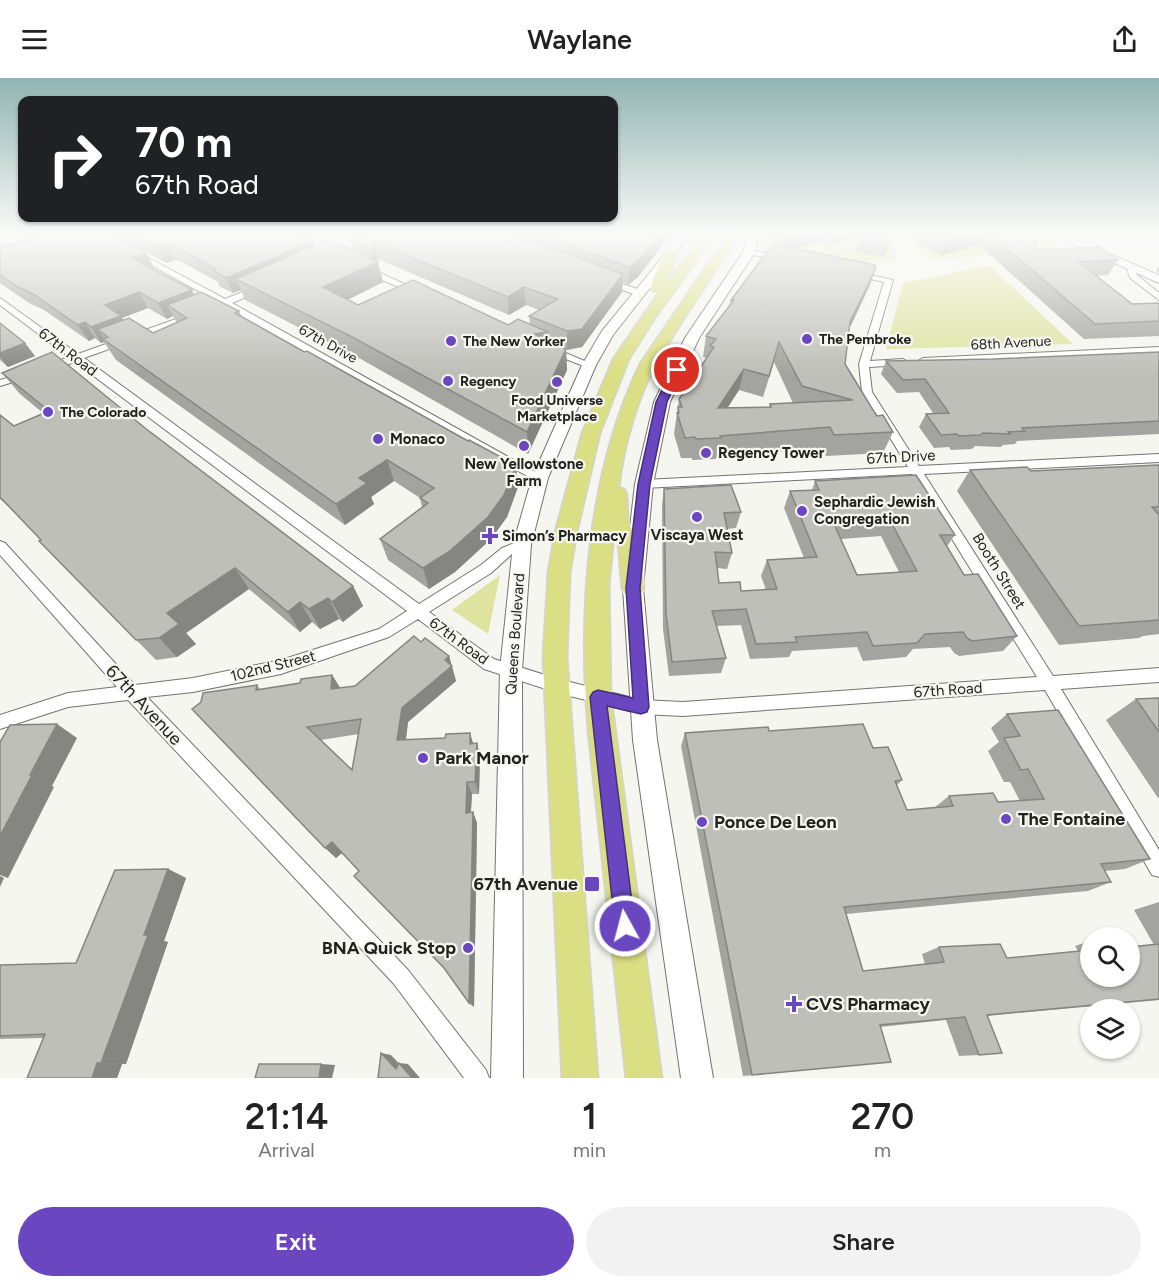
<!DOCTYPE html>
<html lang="en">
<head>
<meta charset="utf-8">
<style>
	body { margin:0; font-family:Figtree,sans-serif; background:#f2f2f2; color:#222; height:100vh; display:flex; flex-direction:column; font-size:22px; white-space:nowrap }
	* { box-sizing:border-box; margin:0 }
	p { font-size:20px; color:#767676 }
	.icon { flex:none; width:33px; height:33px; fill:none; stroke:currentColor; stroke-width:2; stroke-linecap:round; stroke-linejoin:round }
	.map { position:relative; height:1000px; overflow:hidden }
	.details { display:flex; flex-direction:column; background:#fff; flex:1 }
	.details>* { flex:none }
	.hud { position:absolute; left:18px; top:18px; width:600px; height:126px; border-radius:12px; box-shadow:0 2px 4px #0004; background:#202124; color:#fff; overflow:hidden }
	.buttons { position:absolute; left:1080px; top:849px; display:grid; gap:12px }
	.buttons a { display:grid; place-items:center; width:60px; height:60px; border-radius:50%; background:#fff; box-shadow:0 2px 4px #0004; font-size:30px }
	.pin { position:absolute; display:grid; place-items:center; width:51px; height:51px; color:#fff; margin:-26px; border:3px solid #fff; border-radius:50%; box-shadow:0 2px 6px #0007 }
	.me { position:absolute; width:66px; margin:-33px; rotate:353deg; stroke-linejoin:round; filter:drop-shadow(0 0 4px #0008) }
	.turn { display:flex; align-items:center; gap:21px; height:126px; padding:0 18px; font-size:27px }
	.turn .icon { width:78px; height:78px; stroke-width:2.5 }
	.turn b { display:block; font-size:42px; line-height:51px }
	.eta { display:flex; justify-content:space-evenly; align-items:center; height:102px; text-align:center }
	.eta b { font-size:36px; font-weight:600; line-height:42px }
	.primary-button { display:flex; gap:12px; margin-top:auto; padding:12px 18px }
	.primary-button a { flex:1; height:69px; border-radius:36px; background:#6a47c0; color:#fff; font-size:24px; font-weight:600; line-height:69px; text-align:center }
	.primary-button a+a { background:#f2f2f2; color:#222 }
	header { display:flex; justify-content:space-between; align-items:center; height:78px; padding:0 18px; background:#fff; font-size:27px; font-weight:600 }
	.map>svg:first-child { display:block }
	.green { fill:#dee3a0 }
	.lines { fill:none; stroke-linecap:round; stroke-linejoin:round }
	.street-casing { stroke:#74746e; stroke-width:2 }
	.secondary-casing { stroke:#74746e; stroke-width:2 }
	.primary-casing { stroke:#d3d3d2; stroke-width:3 }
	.street { fill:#fff; fill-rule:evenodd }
	.secondary { fill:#fff; fill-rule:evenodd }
	.primary { fill:#dbdf83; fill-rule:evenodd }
	.rail-casing { stroke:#6a6b66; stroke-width:4.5 }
	.rail { stroke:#f5f6ef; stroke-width:3; stroke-dasharray:8; stroke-linecap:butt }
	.wall { fill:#a3a49f; fill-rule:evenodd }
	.shaded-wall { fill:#858682 }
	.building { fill:#bebfb9; stroke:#858682; stroke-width:1.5; fill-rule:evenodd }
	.route { fill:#6a47c0; stroke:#452e7d; stroke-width:1.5 }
	.poi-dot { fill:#6a47c0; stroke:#f5f6ef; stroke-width:2 }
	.labels { text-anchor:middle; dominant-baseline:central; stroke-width:4.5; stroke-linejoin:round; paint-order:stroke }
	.far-poi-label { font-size:14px; font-weight:bold; fill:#22221f; stroke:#f5f6ef; text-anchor:start }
	.far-street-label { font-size:14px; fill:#22221f; stroke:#f5f6ef }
	.street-label { font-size:15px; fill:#22221f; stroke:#f5f6ef }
	.poi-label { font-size:15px; font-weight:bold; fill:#22221f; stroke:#f5f6ef; text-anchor:start }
	.near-street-label { font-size:18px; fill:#22221f; stroke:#f5f6ef }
	.near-poi-label { font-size:18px; font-weight:bold; fill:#22221f; stroke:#f5f6ef; text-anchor:start }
</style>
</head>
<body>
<header><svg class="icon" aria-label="menu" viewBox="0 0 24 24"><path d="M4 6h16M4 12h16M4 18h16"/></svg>Waylane<svg class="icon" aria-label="share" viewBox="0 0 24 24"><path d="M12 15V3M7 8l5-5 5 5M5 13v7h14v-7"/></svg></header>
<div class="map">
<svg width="1159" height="1000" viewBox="0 0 1159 1000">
	<rect width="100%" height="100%" fill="#f5f6ef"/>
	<path class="green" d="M766,156H858L891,161L893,163L896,182L889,184L873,182L865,190L763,169Z
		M927,156H1033L1057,166L1055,173L937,181L927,179L904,161Z
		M989,187L1073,266L886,271L903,205Z
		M500,497L488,556L452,532Z"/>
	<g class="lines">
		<g class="street-casing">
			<path id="street" d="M1072,156H1081L1108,177L1101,179Z
				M749,172L781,178L785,180L781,182L746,176L745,174Z
				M136,173L225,221L257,208H263V212L232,225L546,400L540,404L536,403L224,228L216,229L215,227L218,224L133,177L132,175Z
				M1126,187H1132L1137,197L1159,215V222L1130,200Z
				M361,189H367L422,214L415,216L361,193Z
				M852,193L893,202L870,283L903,281L908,284L903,287L869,289L872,314L919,388L1159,376V384L924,396L1053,598L1159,590V604L1061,611L1159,772V799L1152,797L1045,612L683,638L641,636L558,615L484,591L418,541L389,559L281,596L193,614L147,619L408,892L486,992L489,1000H464L394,906L128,622L68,629L0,651V637L68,615L117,609L0,477V463L5,465L135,607L193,600L281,582L379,551L407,533L75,284L51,292H45V288L69,279L0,227V220L78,276L190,236H196V240L84,280L419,526L481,487L502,470L522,462L527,464L528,467L527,470L512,476L491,495L429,534L494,581L558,601L641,622L683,624L1037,599L912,396L644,410L638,406L644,402L908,389L862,314L859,286L884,204L852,197Z
				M605,200L643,213L644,215L640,218L602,205L601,203Z
				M1159,269V275L923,286L918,283L923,280Z
				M548,270H554L594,287L586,289L548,274Z
				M26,294L31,297L30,299L0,308V302Z"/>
		</g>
		<g class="secondary-casing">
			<path id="secondary" d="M20,156H36L0,169V162Z
				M678,156H688L675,178L613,257L596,287L548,400L531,467L522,592L523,1000H491L500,592L513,467L532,400L582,287L602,253L666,175Z
				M749,156H759L755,174L699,260L670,324L653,406L643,510L657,662L713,1000H681L633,662L623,510L635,406L654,324L685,260L743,174Z
				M1049,156H1063L1159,197V205Z"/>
		</g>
		<g class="primary-casing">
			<path id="primary" d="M700,156H712L706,170L657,237L629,281L600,355L577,454L570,495L567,579L598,1000H562L543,579L548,495L555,454L582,355L613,281L659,214L653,213L651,210L653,201L666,173H676L678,176L666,206L694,169Z
				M724,156H736L733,167C708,205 681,243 658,283C638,317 623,370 619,410L624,411L627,416L628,445L640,465L644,510L641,516L633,519L625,516L622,510L618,465L614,458L609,506L611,619L662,1000H626L588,652C578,531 587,394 641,284L721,167Z"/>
		</g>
		<use href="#street" class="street"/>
		<use href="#secondary" class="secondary"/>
		<use href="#primary" class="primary"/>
		<g class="rail-casing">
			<path id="rail" d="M1155,156L1159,159"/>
		</g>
		<use href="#rail" class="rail"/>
	</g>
	<path class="wall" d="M113,156H294L313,163L315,167H332L353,172L350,162L363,156H671L638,199L628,207L623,205L622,214L582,269L566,271L567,292L528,376L359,280L245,222L241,212L233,215L219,208L218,204L180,183L175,182L166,185ZM378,181L509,237L526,227L539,232L529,238L530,246L508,247L358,227L348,222L383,204L377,184Z
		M769,156H854L853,160L831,167L823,164L815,165L796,171L876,190L869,209L849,251L845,286L873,332L893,354L883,375L826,378L822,370L716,379V381L692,382V380H681L674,356L679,321L707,280L703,279L706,258L729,228L731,222L771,169L772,165L767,162ZM774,284L793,325L770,326L769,329L727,330L739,312L763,319Z
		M861,156H893L884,179L855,174Z
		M917,156H1036L1035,172L1118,182L1108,197L1096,198L1132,226L1159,225V258L1084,261L979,167L942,177L914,164Z
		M1090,156H1135L1134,158L1094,159Z
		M0,165L6,169L146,175L154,190L152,191L194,217L239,233L242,239L518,409L507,439L491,461L455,494L429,511L388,482L380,461L422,429L420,420L394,403L371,419L374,426L345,447L116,282L104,264L101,265L95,260L89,263L44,232L29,225L0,205ZM148,230L167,241L173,238L177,245L153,255L123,242L122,240Z
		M1158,189H1159V195L1156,193Z
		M0,245L35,278L8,289L0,282Z
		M1159,274V356L1017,363L1015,366L1003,367L1001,369L975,368L972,371L951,372L949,369L934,370L919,349L926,336L933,335L919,314L897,315L881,296L886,283L993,281Z
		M2,295L145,350L353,508L363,528L343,544L339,541L320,551L312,544L300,554L249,511L186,555L196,566L177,579L156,582L39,463L41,462L25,444L0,421V337L14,348L43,335L20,316Z
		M1159,387V556L1143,558L1139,560L1059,567L957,413L970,392L1031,393Z
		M815,403L955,457L947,468L964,497L1017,558L1003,573L959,578L954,575L950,569L913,571L906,579L863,583L857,569L792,573L789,579L750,581L741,547L716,548L726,580L721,595L669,598L663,551L662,427L664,411L741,434L736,450L727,451L732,475L727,491L717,490L719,505L741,513L766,512L761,498L767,482L804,480L784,430L790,413L812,412ZM881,458L899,494L857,497L841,461Z
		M421,564L449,578L456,603L408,644L406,662L445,660L470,655L473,665H477L480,678L479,716H472L471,734H473L477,745L474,929L444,890L359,793L342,775L336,780L201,624L257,607L260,611L300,605L332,597L340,610L355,608ZM359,656L352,692L321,662Z
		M1159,620V719L1158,720L1106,642L1136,621Z
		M1007,636L1150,781L1125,791L1105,793L1111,804L1088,813L846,836L863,893L925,886L922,876L939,869L1007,880L1078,873L1075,868L1090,863V898L1154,867L1134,832L1159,824V922L987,938L979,977L959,978L946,942L880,949L891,984L743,998L681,668L685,655L769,653L873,670L902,702L897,707L907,732L935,729L949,718L998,724L1020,723L1010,704H1004L988,673L999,664L991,650Z
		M168,791L186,800L164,863L168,864L126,986H122L117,1000H27L44,960L0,961V887L76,885Z"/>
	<path class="shaded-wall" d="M660,156H671L638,199L628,207L629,189Z
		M784,156H826L823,164L815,165L779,176Z
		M834,156H854L853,160L831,167Z
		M973,156H985L979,167L942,177L948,162Z
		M313,163L318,178L236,201L241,212L233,215L226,200Z
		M374,164L378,181L376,185L378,184L383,204L330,230L323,209L374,186L370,171Z
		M167,166L175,182L166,185L158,170Z
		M146,175L154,190L141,195L132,180Z
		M876,190L869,209L843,264L850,244Z
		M623,196L622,214L582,269L567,272V253Z
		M524,209L526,227L509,237L508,219Z
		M192,212L200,228L167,227L173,238L167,241L158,225Z
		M139,214L148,230L122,240L130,254L108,259L98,251L105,263L103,261L104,264L101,265L91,249L105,227Z
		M85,244L95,260L89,263L78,247Z
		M548,254L549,275L534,256Z
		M25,265L35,278L8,289L0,279V275Z
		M566,271L567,292L528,376L527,354Z
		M744,291L739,312L714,351L718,330Z
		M387,382L394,403L371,419L374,426L345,447L336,426L359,400Z
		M516,387L518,409L507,439L491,461L455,494L429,511L423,490Z
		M235,490L249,511L186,555L196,566L177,579L159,560L167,535Z
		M353,508L363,528L343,544L332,524Z
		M328,520L339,541L320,551L309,531Z
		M300,524L312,544L300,554L288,534Z
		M449,578L456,603L408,644L404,676L397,662L402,630Z
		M332,597L341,611H331Z
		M57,646L77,660L52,708L54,709L8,800L0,797V758L30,697Z
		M470,655L474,669L470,666Z
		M477,665L480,678L479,716L475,704Z
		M467,704L472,716L470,746L466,735Z
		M473,734L477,745L474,929L469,925Z
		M332,764L342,775L336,780L325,770Z
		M168,791L186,800L164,863L168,864L126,986L101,985L144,857Z
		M0,798L4,800L0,809Z
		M381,975L391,977L405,992L396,991Z
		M97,985L122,986L117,1000H92Z
		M399,985L408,986L420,1000H412Z
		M321,986L335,987L332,1000H319Z"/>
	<path class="building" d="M43,156H112L146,175L132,180L192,212L158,225L139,214L105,227L121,238L91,249L85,244L78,247L33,216L18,209L0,197V165L6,169Z
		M132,156H294L313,163L226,200L212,192L216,191L173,168L167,166L158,170Z
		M363,156H512L623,196L582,251L567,253L529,238L558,221L524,209L508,219L374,164L370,171L350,162Z
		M537,156H660L639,182L629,189Z
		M934,156H973L948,162Z
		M990,156H1036L1035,172L1100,169L1118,182L1079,184L1132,226L1159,225V243L1095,246Z
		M324,163L332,167L338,165L378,184L323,209L358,227L413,202L508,247L518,241L548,254L534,256L566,271L527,354L352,259L236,201Z
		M773,166L875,187L874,190H876L850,244L845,286L873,332L877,338L883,337L893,354L834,357L830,349L720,358L721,360L696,361L695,359L685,360L677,335H679L678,329H682L679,321L714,269L710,268L716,261L706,258L734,222H731ZM779,264L802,308L853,322L770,326L771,329L718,330L744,291L769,298Z
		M201,214L239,233L235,235L304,274L307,273L468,363L469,362L516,387L504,417L488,439L450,473L423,490L380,461L428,425L420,420L434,410L387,382L359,400L367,405L336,426L103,261L108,259L98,251L129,240L153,255L187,240L167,227Z
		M0,245L25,265L0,275Z
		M52,274L145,350L353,508L332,524L328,520L309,531L300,524L288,534L235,490L167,535L179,546L159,560L136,562L39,463L41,462L0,419V337L14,348L49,333L2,295Z
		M1159,274V343L1022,350L1025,353L1008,354L1010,356L983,355L980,357L959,358L957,356L941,357L926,336L949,335L925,301L903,302L886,283L993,281Z
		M1159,387V429H1152L1159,437V542L1079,548L970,392L1027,389L1031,393Z
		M916,397L955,457H940L964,497L978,496L1017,558L972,563L967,560L963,554L925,556L917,565L873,568L867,554L795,559L797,564L756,566L746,531L712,533L726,580L672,584L666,536L664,411L731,407L741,434L724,435L732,475L715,474L719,505L740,504L741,513L777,511L767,482L817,479L790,413L819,412L815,403ZM890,442L917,493L857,497L834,446Z
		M414,558L421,564L425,560L449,578L445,582L452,588L402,630L397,662L445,660L446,656L470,655V666L477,665L475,704H467L466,735L473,734L469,925L444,890L354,798L359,793L332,764L325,770L192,631L201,624L203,615L257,607L256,612L300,605L301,601L332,597L331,611L355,608ZM361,641L352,692L307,649Z
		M1159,620V654L1136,621Z
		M1058,632L1150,781L1101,786L1111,804L844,829L863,893L944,884L939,869L1000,866L1007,880L1090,872V898H1130V869L1159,866V921L987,937L1002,975L979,977L965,939L880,947L891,984L752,997L685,655L768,649L769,653L863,646L873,670L888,669L902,702L895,703L907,732L953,728L949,718L993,715L998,724L1044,721L1028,691L1021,692L1004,660L1020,658L1007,636Z
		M57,646L30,697H32L0,758V664L10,647Z
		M168,791L144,857H148L101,985H97L92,1000H27L45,956L0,958V887L76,885L115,792Z
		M381,975L396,991L399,985L412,1000H378Z
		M259,986H321L319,1000H255Z"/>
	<linearGradient id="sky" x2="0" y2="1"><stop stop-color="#91b4b2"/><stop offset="0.53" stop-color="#fafbf8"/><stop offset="1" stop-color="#fafbf8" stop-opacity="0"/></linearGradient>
	<rect width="1159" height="296" fill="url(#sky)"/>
	<path class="route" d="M677,289L682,292L667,324L650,406L640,510L649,629L647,634L641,636L607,628L635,848L632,855L625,858L618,855L615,848L590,619L593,614L598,612L633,620L626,510L638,406L656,324L672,292Z"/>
	<g class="poi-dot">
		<circle cx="807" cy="261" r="6"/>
		<circle cx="451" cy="263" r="6"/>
		<circle cx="448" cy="303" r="6"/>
		<circle cx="557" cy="304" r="6"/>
		<circle cx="48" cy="334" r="6"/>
		<circle cx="378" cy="361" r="6"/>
		<circle cx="524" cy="368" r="6"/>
		<circle cx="706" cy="375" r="6"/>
		<circle cx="802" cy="433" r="6"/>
		<circle cx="697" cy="439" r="6"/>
		<path d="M487 449h6v6h6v6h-6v6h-6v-6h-6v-6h6z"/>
		<circle cx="423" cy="680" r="6"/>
		<circle cx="1006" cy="741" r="6"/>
		<circle cx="702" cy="744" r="6"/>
		<rect x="584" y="798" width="16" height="16" rx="3"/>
		<circle cx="468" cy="870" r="6"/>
		<path d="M791 917h6v6h6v6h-6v6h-6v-6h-6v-6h6z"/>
	</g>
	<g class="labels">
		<g class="far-poi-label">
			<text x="819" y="261">The Pembroke</text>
			<text x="463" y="263">The New Yorker</text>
			<text x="460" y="303">Regency</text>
			<text x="557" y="322" text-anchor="middle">Food Universe<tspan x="557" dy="16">Marketplace</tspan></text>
			<text x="60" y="334">The Colorado</text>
		</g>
		<g class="far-street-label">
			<text transform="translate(1011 265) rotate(-3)">68th Avenue</text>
			<text transform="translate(328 266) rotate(29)">67th Drive</text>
		</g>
		<g class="street-label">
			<text transform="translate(68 274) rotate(37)">67th Road</text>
			<text transform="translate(901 379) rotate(-3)">67th Drive</text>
			<text transform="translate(999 493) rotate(58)">Booth Street</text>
			<text transform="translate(515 556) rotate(-86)">Queens Boulevard</text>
			<text transform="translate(459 563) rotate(36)">67th Road</text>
			<text transform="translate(273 588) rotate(-14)">102nd Street</text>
			<text transform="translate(948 612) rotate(-4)">67th Road</text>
		</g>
		<g class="poi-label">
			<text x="390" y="361">Monaco</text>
			<text x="718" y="375">Regency Tower</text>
			<text x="524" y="386" text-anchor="middle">New Yellowstone<tspan x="524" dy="17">Farm</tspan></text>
			<text x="814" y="424">Sephardic Jewish<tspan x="814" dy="17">Congregation</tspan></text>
			<text x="697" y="457" text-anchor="middle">Viscaya West</text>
			<text x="502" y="458">Simon’s Pharmacy</text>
		</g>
		<g class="near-street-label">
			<text transform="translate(144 627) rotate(47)">67th Avenue</text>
		</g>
		<g class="near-poi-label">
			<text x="435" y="680">Park Manor</text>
			<text x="1018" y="741">The Fontaine</text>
			<text x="714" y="744">Ponce De Leon</text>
			<text x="578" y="806" text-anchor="end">67th Avenue</text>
			<text x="456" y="870" text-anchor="end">BNA Quick Stop</text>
			<text x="806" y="926">CVS Pharmacy</text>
		</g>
	</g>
</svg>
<div class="buttons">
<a><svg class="icon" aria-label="search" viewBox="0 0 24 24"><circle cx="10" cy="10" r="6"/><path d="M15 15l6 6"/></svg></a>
<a><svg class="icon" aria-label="layers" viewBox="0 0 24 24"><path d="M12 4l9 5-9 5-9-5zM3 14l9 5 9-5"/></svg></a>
</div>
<div class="pin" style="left:677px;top:292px;background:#d93025"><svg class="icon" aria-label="arrive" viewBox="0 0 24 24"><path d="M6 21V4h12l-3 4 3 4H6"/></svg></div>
<svg class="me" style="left:625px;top:848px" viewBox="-20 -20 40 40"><circle r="17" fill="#6a47c0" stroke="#fff" stroke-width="3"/><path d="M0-11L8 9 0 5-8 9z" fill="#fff"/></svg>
<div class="hud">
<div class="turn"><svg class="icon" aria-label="right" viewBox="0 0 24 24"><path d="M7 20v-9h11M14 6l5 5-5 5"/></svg><div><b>70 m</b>67th Road</div></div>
</div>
</div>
<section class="details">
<div class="eta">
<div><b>21:14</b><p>Arrival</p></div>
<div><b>1</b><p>min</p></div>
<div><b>270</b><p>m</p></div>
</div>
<div class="primary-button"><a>Exit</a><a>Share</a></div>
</section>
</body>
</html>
